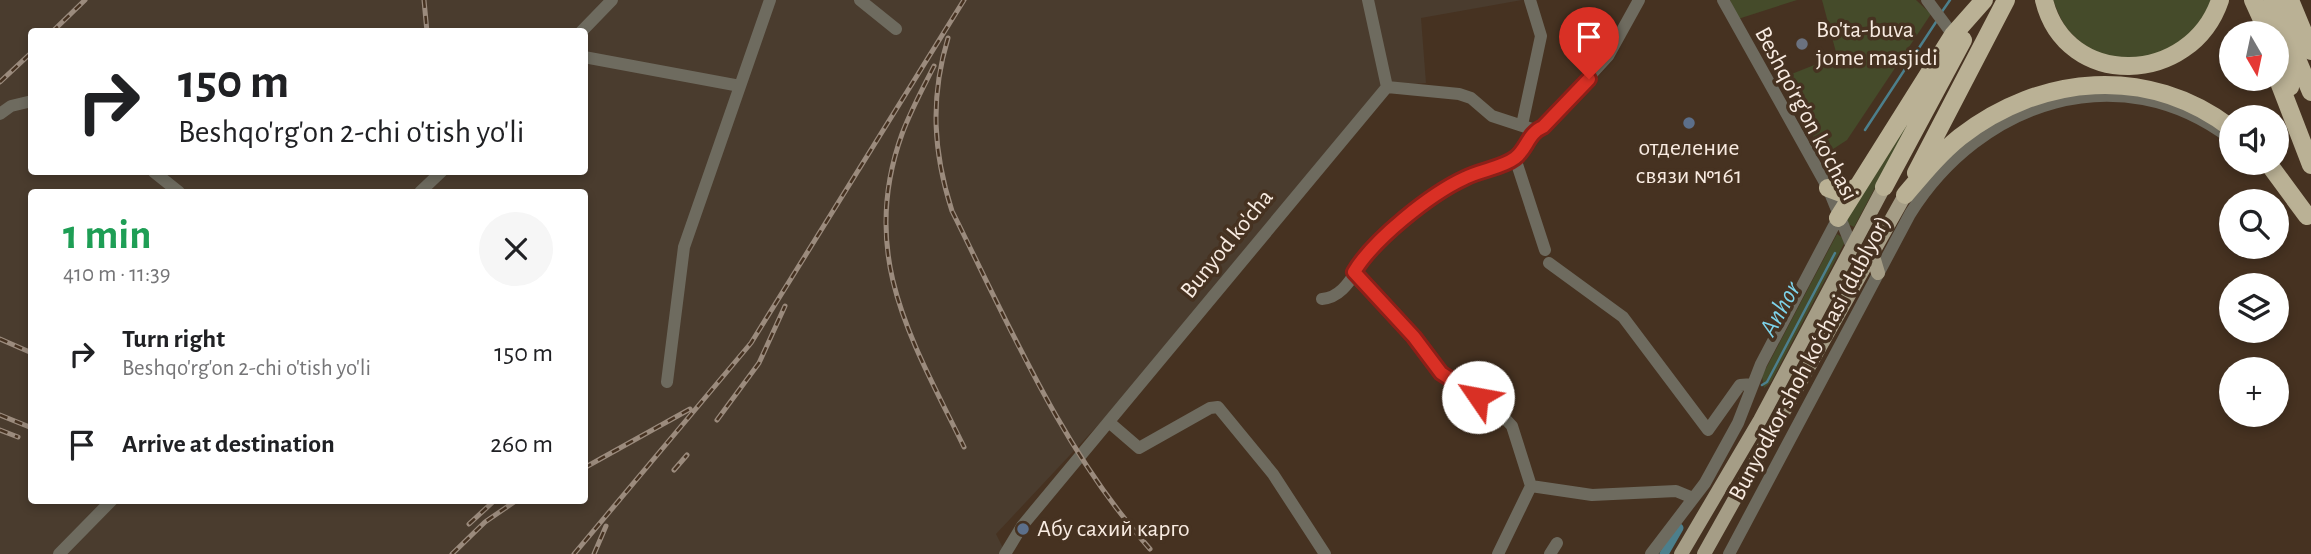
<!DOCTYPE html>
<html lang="en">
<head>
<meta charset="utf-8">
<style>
	body { margin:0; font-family:"Alegreya Sans",sans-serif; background:#f6f6f6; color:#202124; height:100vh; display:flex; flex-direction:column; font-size:26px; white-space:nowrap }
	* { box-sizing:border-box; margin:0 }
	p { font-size:23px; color:#757577 }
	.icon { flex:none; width:38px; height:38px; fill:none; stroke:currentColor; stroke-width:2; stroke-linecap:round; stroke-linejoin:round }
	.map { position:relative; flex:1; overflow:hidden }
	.sheet { position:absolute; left:28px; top:189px; width:560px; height:315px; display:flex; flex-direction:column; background:#fff; border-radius:7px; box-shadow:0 4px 10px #0003 }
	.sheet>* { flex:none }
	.hud { position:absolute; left:28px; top:28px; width:560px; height:147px; border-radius:7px; box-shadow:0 4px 10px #0003; background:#fff; color:#202124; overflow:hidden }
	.needle { width:46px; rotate:171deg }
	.controls { position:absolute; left:2219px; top:21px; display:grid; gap:14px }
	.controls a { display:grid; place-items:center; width:70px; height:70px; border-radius:50%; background:#fff; box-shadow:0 4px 10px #0003; font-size:35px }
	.pin { position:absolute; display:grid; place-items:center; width:60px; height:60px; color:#fff; margin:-72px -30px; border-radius:50% 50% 50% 0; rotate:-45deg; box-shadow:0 0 7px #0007 }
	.pin .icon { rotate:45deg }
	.me { position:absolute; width:77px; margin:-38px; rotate:303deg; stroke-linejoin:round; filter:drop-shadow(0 0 5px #0008) }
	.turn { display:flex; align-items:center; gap:24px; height:147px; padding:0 35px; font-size:32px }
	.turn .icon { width:91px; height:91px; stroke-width:2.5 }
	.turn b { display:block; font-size:49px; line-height:60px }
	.round { display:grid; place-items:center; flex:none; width:74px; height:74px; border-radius:37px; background:#f6f6f6 }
	.head { display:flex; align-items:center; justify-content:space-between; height:119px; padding:0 35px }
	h1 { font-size:42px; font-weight:700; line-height:52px; color:#1e9e55 }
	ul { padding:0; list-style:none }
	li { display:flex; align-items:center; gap:21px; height:91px; padding:0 35px }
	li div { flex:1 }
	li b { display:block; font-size:26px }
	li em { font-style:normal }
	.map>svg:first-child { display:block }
	.industrial { fill:#4a3c2e; fill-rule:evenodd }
	.green { fill:#454b2a }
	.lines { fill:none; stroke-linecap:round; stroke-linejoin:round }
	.stream { stroke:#4c7f8c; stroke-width:2.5 }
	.canal { stroke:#4c7f8c; stroke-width:9 }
	.minor { stroke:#6e6b5f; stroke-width:12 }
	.major { stroke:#a59d86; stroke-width:14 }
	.highway { stroke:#bab195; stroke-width:18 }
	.rail-casing { stroke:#9b8b7d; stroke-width:5 }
	.rail { stroke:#463221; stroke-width:2.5; stroke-dasharray:8; stroke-linecap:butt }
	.route-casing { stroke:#8d1f18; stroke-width:18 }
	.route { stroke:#d93025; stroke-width:12 }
	.worship-dot { fill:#6b7280; stroke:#463221; stroke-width:2.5 }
	.service-dot { fill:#5c6f8a; stroke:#463221; stroke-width:2.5 }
	.labels { text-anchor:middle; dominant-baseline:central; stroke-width:7; stroke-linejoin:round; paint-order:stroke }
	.poi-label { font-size:24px; fill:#f8ebe1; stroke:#463221; text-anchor:start }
	.street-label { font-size:24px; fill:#f8ebe1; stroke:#463221 }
	.water-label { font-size:26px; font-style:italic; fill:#7dd3ea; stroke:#463221 }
</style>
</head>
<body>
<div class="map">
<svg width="2311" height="554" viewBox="0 0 2311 554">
	<rect width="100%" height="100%" fill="#463221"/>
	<path class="industrial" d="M0,0H1522L1421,18L1426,83L1386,86L1144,376L996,534L1006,554H0ZM32,32H584V172H32ZM32,192H584V500H32Z"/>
	<path class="green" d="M1730,0H1797L1738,19Z
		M1822,0H1916L1931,14L1847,140L1824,155L1779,79L1837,56Z
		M2053,0H2214C2190,55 2116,82 2071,33C2062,24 2058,12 2053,0Z
		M1928,89L1854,227L1844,222Z
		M1837,234L1846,240L1771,382L1764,388L1762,376Z"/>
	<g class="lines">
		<path class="stream" d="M1941,13L1950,0
			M1865,130L1936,22
			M1762,385L1767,382L1835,253"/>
		<path class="canal" d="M1664,554L1679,528"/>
		<path class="minor" d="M860,0L896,29
			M1368,0L1387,87
			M1723,0L1828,188L1852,247
			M1927,0L1953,35
			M581,32L612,0
			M584,57L740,86
			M0,114L11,106L32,101
			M1522,125L1541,36L1530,0
			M154,172L179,192
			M420,192L441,172
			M1545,250L1515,158L1535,130L1543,127L1608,56L1639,0
			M1549,263L1623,317L1708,430L1740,385L1753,384
			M1354,276L1414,337L1441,373L1495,408L1512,426L1531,486L1498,554
			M1322,299C1347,297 1355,268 1371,252C1398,225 1429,195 1464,178C1481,170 1499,165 1515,158
			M667,382L684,247L770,0
			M1110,423L1139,448L1210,408L1218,407L1273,474L1325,554
			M1531,486L1592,495L1676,491L1693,498
			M59,554L112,500
			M1005,554L1022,526L1387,87L1459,94L1471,98L1492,116L1535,130
			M1550,554L1557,543
			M1651,554L1705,483L1738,423L1761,364L1838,218
			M1729,554L1910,214C1980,102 2119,54 2231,139"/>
		<path class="major" d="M1872,253L1878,273
			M1681,554L1760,420L1884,187
			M1704,554L1905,195"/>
		<path class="highway" d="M2044,0C2066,90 2191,86 2220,0
			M2253,0L2268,33
			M2272,0L2311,92
			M2290,0L2311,51
			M2277,55L2290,87
			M2277,77L2311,165
			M2268,163L2307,216
			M1916,173L2006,0
			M1884,187L1963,40
			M1828,188L1844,194L1858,186
			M1905,195C1922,175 1939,154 1960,137C2041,74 2148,65 2231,128
			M1838,218L1953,35L1984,0"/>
		<g class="rail-casing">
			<path id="rail" d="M424,0L427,32
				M52,32L85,0
				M948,38C930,98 933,152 952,211C1010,327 1063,452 1150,549
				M934,66C923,88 911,110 902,134C858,256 912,340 964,447
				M0,82L32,52
				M0,339L32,353
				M0,415L32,428
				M717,420L759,363L785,306
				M0,430L18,437
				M584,468L690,409
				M674,470L687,455
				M469,524L495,500
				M452,554L485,522L517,500
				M574,554L751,343L964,0
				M594,554L606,526"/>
		</g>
		<use href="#rail" class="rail"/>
	</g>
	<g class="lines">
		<g class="route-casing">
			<path id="route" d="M1478,397L1441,373L1414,337L1354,272C1373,240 1430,194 1465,178C1480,170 1502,168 1515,158C1527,149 1528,133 1543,127L1589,79"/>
		</g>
		<use href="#route" class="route"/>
	</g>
	<circle class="worship-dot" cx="1802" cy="44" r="7"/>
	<g class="service-dot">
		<circle cx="1689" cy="123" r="7"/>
		<circle cx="1023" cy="529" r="7"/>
	</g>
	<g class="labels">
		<g class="poi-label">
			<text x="1816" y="30">Bo'ta-buva<tspan x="1816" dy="28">jome masjidi</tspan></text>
			<text x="1689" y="148" text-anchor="middle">отделение<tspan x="1689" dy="28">связи №161</tspan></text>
			<text x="1037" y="529">Абу сахий карго</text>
		</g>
		<g class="street-label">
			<text transform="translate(1806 114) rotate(62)">Beshqo'rg'on ko'chasi</text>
			<text transform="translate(1227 244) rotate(-51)">Bunyod ko'cha</text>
			<text transform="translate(1810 358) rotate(-62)">Bunyodkor shoh koʻchasi (dublyor)</text>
		</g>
		<g class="water-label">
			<text transform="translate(1780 309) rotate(-61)">Anhor</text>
		</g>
	</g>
</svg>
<div class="controls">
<a><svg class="needle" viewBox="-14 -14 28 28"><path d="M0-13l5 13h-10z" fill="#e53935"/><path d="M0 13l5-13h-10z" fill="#757577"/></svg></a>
<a><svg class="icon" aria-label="sound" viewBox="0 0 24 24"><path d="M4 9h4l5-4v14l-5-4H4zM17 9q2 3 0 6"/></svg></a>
<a><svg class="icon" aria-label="search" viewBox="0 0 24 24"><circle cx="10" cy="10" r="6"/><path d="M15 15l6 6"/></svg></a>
<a><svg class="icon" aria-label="layers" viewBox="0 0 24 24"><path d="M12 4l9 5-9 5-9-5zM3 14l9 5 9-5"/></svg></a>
<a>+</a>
</div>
<div class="pin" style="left:1589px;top:79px;background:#d93025"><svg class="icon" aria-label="arrive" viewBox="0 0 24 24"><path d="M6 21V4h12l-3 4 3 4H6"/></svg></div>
<svg class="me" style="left:1478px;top:397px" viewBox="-20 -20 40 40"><circle r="19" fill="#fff"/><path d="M0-13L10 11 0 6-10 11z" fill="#d93025"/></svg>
<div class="hud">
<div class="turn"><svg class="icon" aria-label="right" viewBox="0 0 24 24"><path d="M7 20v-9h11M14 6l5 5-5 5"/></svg><div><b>150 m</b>Beshqo'rg'on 2-chi o'tish yo'li</div></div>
</div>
<section class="sheet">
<div class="head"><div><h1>1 min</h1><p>410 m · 11:39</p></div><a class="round"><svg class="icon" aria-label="close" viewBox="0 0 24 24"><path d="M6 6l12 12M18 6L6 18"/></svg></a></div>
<ul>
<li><svg class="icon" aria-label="right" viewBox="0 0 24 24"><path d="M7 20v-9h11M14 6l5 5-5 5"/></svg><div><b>Turn right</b><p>Beshqo'rg'on 2-chi o'tish yo'li</p></div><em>150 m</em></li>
<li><svg class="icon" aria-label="arrive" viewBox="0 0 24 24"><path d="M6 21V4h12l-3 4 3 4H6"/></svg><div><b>Arrive at destination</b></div><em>260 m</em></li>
</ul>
</section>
</div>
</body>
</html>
